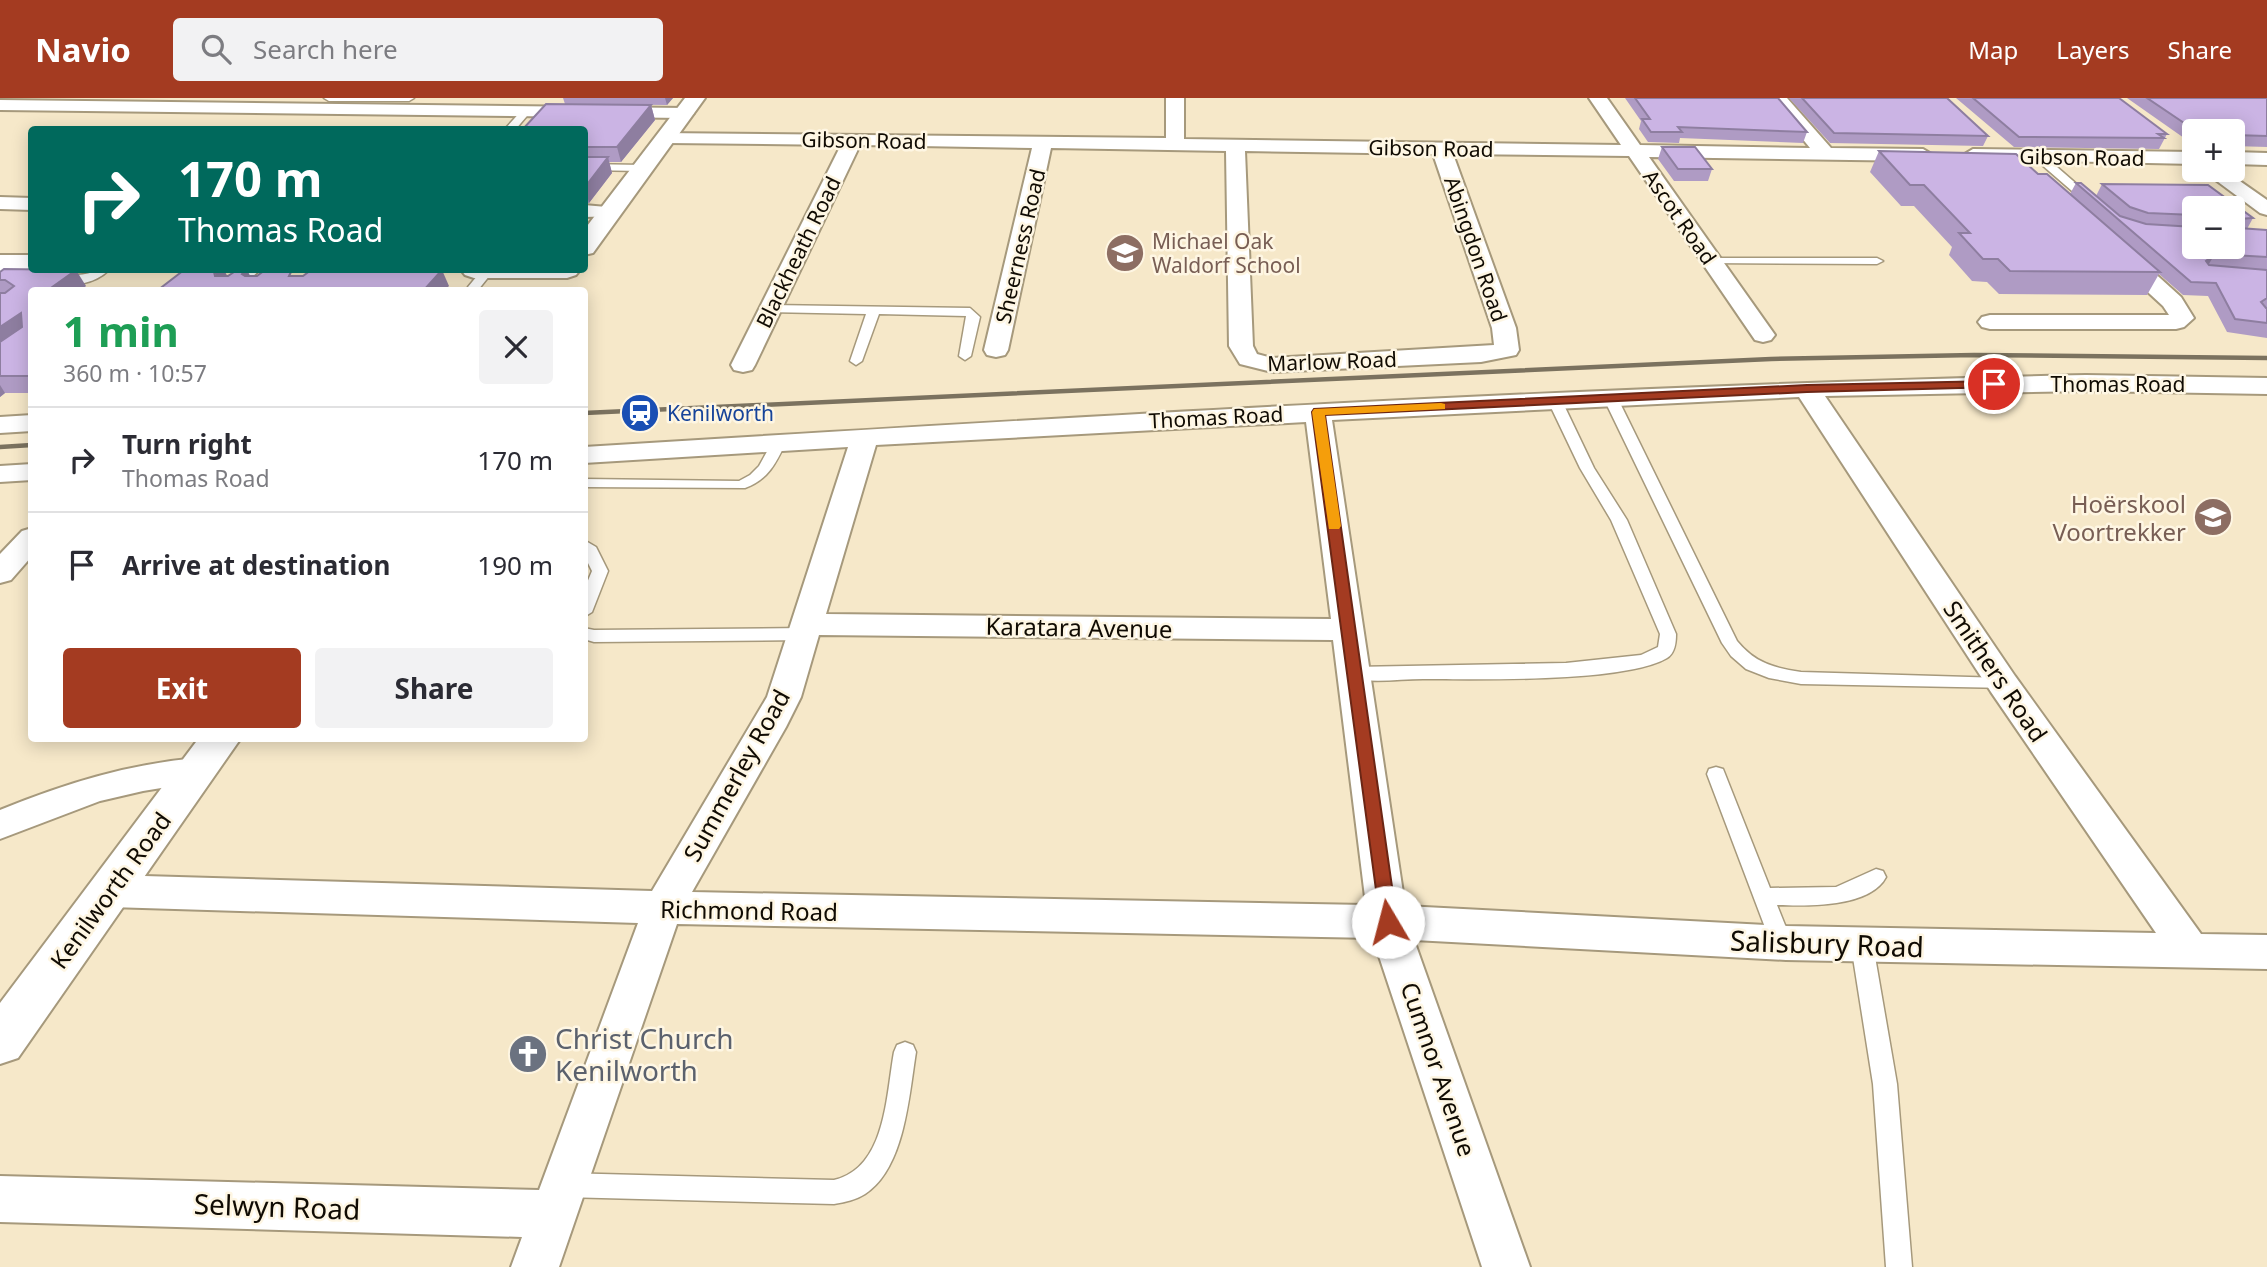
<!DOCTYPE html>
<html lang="en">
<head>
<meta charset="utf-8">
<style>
	body { margin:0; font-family:"Noto Sans",sans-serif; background:#f2f2f3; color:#2b2b33; height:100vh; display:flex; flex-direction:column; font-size:26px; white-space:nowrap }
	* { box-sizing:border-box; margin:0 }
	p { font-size:23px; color:#7c7c81 }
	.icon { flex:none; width:38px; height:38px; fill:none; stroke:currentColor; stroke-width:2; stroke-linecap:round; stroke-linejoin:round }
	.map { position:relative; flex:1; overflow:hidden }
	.side { position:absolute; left:28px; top:189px; width:560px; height:455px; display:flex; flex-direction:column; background:#fff; border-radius:7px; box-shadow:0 4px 18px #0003 }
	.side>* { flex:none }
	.guide { position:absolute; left:28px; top:28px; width:560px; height:147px; border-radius:7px; box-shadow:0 4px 18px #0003; background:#00695c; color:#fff; overflow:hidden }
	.controls { position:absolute; left:2182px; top:21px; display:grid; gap:14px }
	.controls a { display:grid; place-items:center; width:63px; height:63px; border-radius:7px; background:#fff; box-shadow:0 4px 18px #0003; font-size:35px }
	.pin { position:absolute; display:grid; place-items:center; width:60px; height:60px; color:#fff; margin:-30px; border:4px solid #fff; border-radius:50%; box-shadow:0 2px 7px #0007 }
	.me { position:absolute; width:77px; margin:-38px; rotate:352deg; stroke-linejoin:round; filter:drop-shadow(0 0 5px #0008) }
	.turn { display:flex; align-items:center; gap:24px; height:147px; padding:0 35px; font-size:32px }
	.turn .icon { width:91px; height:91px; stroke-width:2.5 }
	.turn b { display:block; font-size:49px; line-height:60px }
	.round { display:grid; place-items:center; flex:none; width:74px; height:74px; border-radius:7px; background:#f2f2f3 }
	.headline { display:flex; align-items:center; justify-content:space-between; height:119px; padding:0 35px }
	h1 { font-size:42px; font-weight:700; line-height:52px; color:#1e9e55 }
	.button { display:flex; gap:14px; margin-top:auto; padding:14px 35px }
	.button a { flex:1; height:80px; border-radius:7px; background:#a43b21; color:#fff; font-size:28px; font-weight:700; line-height:80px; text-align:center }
	.button a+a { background:#f2f2f3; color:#2b2b33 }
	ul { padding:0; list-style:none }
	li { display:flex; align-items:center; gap:21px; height:105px; padding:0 35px; border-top:2px solid #e1e1e2 }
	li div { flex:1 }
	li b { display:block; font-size:26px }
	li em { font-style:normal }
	header { display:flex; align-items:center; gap:42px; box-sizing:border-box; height:98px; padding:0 35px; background:#a43b21; color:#fff }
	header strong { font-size:33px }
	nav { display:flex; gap:38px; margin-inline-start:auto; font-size:24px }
	.search { width:490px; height:63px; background:#f2f2f3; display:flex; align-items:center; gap:18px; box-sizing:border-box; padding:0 24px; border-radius:7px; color:#7c7c81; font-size:26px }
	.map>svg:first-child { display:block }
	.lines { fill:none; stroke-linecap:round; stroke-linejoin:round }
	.lane-casing { stroke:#a6997c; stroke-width:3 }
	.street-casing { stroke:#a6997c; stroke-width:4 }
	.secondary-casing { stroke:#a6997c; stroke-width:4 }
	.lane { fill:#fff; fill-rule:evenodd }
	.street { fill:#fff; fill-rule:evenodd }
	.secondary { fill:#fff; fill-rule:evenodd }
	.rail { stroke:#7b725f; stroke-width:4.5 }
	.wall { fill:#af9bc4; fill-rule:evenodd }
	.shaded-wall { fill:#8e7ea0 }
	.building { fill:#cbb4e4; stroke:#8e7ea0; stroke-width:2 }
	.route { fill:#a43b21; stroke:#6b2615; stroke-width:2 }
	.slow { fill:#f59e0b }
	.labels { text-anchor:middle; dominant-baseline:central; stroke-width:5; stroke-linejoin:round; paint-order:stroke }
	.far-street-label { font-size:21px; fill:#100b03; stroke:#fef6e3 }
	.far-education-label { font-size:21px; fill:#785e54; stroke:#fef6e3; text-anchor:start }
	.far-transit-label { font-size:21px; fill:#164399; stroke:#fef6e3; text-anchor:start }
	.education-label { font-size:24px; fill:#785e54; stroke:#fef6e3; text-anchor:end }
	.street-label { font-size:24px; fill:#100b03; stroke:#fef6e3 }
	.near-street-label { font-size:28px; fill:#100b03; stroke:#fef6e3 }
	.near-worship-label { font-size:28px; fill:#5b616d; stroke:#fef6e3; text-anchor:start }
</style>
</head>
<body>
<header>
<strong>Navio</strong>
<div class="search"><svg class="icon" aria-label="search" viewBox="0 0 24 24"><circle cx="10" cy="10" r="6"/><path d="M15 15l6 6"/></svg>Search here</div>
<nav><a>Map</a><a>Layers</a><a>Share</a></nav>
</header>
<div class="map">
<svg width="2267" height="1169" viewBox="0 0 2267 1169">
	<rect width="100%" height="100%" fill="#f6e8c9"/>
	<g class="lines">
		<g class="lane-casing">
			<path id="lane" d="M324,0H414L409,3H329Z
				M524,10L532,12L515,32H504Z
				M2034,56H2042L2095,102V106H2087L2034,60Z
				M584,66L643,67L648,70L643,73L584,72Z
				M1711,160H1877L1883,163L1877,166L1707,165V161Z
				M96,172H109C96,185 69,192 53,181C66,173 82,181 96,172Z
				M247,172H260L237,192H224Z
				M482,172H494L478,192H470L468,189Z
				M771,207L970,210L980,219L971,258L965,262L959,258L966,218L879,216L862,263L856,267L850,263L866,216L767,214L765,211Z
				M1611,297L1618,301L1737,543C1755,565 1774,570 1801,574L2003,580L2009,582L2012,586L2009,590L1801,586L1769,580L1746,571L1731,558L1722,545L1604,301Z
				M1555,299L1562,303L1594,370L1627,422L1676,536C1676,545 1675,555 1667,560C1625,585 1476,581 1423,581C1399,581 1370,586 1348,579L1345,575L1348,571L1354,569L1566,565L1641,557L1658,549L1660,536L1611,422L1580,370L1548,303Z
				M779,340L786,344C776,365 768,382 745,390L584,389V381L739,383L750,377L759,368L774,341Z
				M584,442L596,449L608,473L592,514L584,519V492L592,473L584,457Z
				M584,530L594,532L805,530L813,536L805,542L594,544L584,541Z
				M1716,669L1723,671L1725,676L1770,790L1836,789L1876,771L1883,773L1886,779C1870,810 1806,808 1777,807L1785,827L1797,845L1793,851C1779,856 1772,844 1766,832L1707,676L1709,671Z
				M1862,838L1869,841L1873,847L1897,986L1912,1169H1886L1873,986L1851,847L1855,841Z
				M905,944L913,947L916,954C909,997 905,1070 865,1096C856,1102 845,1104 834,1106L563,1099L554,1095L551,1087L554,1079L563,1075L834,1082C886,1070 886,998 894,954L897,947Z"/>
		</g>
		<g class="street-casing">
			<path id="street" d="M1166,0H1184V41L1621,47L1589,0H1607L1640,47L1810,50L1769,0H1787L1831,50L1923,51L1933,57L1923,63L1649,59L1775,237L1771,242L1763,244L1755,242L1629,58L1453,56L1516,230L1519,252L1516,257L1481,264L1272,274L1240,266L1229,248L1226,53L1051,50L1008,252L1005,257L996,259L987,257L984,252L1032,50L860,47L755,267L752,272L743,274L734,272L731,267L841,47L667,45L660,43L658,39L660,35L1166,40ZM1245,53L1433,56L1492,230L1494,247L1272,260L1257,256L1253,248Z
				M0,2L685,10L694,15L685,20L0,12Z
				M1973,51L2194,54V66L1966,61L1963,57Z
				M2233,54L2267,55V67L2233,66Z
				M2202,72H2224L2267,102V117L2260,115Z
				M0,99L32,100V112L0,111Z
				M584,107L618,110L621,114L618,118L584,119Z
				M2121,150L2129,152L2181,199L2194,220L2184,229L2176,231H1990L1982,229L1978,224L1982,219L1990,217H2169L2163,208L2113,162L2110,157L2113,152Z
				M2086,277L2267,280V296L2086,293L1825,298L2015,578L2201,836L2267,837V871L1786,862L1414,842L1530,1169H1482L1373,840L677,826L559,1169H511L522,1139L0,1124V1078L539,1092L638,825L110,809L96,804L91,793L96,782L110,777L652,793L767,599L848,349L584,365V349C1084,318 1585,288 2086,277ZM1799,299L1991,594L2156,835L1786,828L1405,808L1332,322ZM1306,324L1331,521L826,516L876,347ZM819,537L1333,542L1366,807L692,794L786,629L801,599Z
				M32,317V333L0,335V319Z
				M32,366V382L0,384V368Z
				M32,430V458L11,482L0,485V456L22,433Z
				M197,660L210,664L215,673L210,682L143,693L100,703L0,741V712C64,686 128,666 197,660Z"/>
		</g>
		<g class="secondary-casing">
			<path id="secondary" d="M685,0H705L593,155L584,157V132Z
				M0,157H32V172H37L0,173Z
				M461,172H580L576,177L567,180H474L465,177Z
				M199,640H241L18,960L0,966V905Z"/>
		</g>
		<use href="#lane" class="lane"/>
		<use href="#street" class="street"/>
		<use href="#secondary" class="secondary"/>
		<path class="rail" d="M584,315L1771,261L1974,257L2267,260
			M0,349L32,347"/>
	</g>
	<path class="wall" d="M563,0H673L667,7L565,6Z
		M1625,0H1778L1807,34L1803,45L1680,40L1679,45L1648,44L1639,31L1641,23Z
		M1789,0H1947L1988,38L1983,48L1830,45Z
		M1956,0H2119L2167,36L2159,51L2014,49Z
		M2127,0H2267V49L2233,48V33H2194V47Z
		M651,7L655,22L621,64H609L612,75L589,105H584V32Z
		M1662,49L1712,71L1708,83H1674L1658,61Z
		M1879,53L2038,76L2070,96L2076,85L2096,98L2102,86L2253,120L2247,131L2267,132V240L2227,234L2208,198L2183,197L2159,176L2147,197L1999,196L1987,184L1972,183L1949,157L1952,149L1914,108H1901L1870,74ZM2194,110L2233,149H2194Z
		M0,174L86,188L80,192H32V295H5L0,299Z"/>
	<path class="shaded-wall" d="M665,0H673L667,7Z
		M651,7L655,22L621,64L617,49Z
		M608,59L612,75L589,105L585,89Z
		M2215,156L2207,169L2206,163Z
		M76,172L86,188L80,192H48Z
		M216,172H224L230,183L223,192L214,174Z
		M246,172H247L255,187L242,176Z
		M442,172L449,188L445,192H424Z
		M21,215L32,230L0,253V229Z
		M0,287L5,295L0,299Z"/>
	<path class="building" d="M1635,0H1778L1807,34L1678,29L1682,34H1651L1642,21H1650Z
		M1802,0H1947L1988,38L1834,35Z
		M1973,0H2119L2167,36H2158L2164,40L2019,39Z
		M2147,0H2267V38L2233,37V33H2196Z
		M546,6L651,7L617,49H584V32H522Z
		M1662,49H1695L1712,71H1678Z
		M1879,53L2016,56L2038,76H2047L2160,174L2010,173L1998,161H1983L1959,135H1970L1924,87H1910Z
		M584,59H608L585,89H584Z
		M2076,85H2081L2120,118L2146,126L2194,129V149H2233V110H2194V117L2148,115L2130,109L2102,86L2208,87L2253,120L2239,121V130L2267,132V159L2215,156L2206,163L2209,167L2267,172V200L2261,204L2266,210H2267V225L2235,221L2216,185L2191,184Z
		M4,171L76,172L48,192H32V278H0V244L22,229L21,215L0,229V195H5L14,188L5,182H0V174Z
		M184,172H216L214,174L215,178H228L237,172H246L242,176L245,178H257L265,172H292L289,178H303L311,172H442L424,192H158Z"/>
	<path class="route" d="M1994,283L2000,286L1999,289L1807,294L1325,317L1397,824L1395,829L1388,832L1381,829L1312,314L1314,311L1807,287Z"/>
	<path class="slow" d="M1441,305L1445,306V311L1325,317L1341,428L1339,431H1329L1312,314L1314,311Z"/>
	<defs>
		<g id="school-disc" transform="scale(2.0125)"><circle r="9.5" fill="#8d6e63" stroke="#fef6e3"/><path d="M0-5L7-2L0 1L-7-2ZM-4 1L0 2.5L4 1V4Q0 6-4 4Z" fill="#fff"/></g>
		<g id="station-disc" transform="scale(2.0125)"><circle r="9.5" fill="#1a4fb4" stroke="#fef6e3"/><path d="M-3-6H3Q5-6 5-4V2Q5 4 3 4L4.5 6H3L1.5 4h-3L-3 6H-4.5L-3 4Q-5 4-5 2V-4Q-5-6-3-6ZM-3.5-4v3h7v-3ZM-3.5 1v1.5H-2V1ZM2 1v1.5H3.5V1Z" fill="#fff"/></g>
		<g id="church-disc" transform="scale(2.0125)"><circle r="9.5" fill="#6b7280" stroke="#fef6e3"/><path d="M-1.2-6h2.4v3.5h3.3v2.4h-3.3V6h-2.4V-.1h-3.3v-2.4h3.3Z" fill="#fff"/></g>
	</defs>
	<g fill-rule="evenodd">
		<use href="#school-disc" x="1125" y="155"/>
		<use href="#station-disc" x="640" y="315"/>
		<use href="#school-disc" x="2213" y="419"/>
		<use href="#church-disc" x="528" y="956"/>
	</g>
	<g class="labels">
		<g class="far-street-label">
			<text transform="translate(864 42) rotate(1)">Gibson Road</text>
			<text transform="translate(1431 50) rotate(1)">Gibson Road</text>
			<text transform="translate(2082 59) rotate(1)">Gibson Road</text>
			<text transform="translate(1680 119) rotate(55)">Ascot Road</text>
			<text transform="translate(1020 148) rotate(-77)">Sheerness Road</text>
			<text transform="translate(1476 151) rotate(71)">Abingdon Road</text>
			<text transform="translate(798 154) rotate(-64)">Blackheath Road</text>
			<text transform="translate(1332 263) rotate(-2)">Marlow Road</text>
			<text x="2118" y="286">Thomas Road</text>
			<text transform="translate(1216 319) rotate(-3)">Thomas Road</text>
		</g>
		<g class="far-education-label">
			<text x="1152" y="143">Michael Oak<tspan x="1152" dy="24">Waldorf School</tspan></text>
		</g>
		<g class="far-transit-label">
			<text x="667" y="315">Kenilworth</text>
		</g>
		<g class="education-label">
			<text x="2186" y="405">Hoërskool<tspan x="2186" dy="28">Voortrekker</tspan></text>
		</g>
		<g class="street-label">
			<text transform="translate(1079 529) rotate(1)">Karatara Avenue</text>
			<text transform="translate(1996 573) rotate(56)">Smithers Road</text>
			<text transform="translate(736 677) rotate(-61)">Summerley Road</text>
			<text transform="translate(110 792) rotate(-54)">Kenilworth Road</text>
			<text transform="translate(749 812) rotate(1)">Richmond Road</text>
			<text transform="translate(1439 971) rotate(71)">Cumnor Avenue</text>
		</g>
		<g class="near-street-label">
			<text transform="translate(1827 845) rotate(2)">Salisbury Road</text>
			<text transform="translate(277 1108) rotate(2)">Selwyn Road</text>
		</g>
		<g class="near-worship-label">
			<text x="555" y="940">Christ Church<tspan x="555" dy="32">Kenilworth</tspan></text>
		</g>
	</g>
</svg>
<div class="controls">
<a>+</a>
<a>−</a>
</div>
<div class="pin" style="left:1994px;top:286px;background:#d93025"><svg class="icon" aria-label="arrive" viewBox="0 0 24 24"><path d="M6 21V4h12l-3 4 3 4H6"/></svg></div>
<svg class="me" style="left:1388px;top:824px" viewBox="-20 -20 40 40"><circle r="19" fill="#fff"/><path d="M0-13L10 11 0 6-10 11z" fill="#a43b21"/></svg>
<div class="guide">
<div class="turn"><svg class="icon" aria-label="right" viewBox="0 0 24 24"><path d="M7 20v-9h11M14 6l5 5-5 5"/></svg><div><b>170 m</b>Thomas Road</div></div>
</div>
<section class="side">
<div class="headline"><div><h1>1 min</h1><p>360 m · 10:57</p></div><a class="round"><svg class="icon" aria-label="close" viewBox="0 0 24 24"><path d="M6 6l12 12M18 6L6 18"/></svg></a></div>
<ul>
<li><svg class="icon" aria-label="right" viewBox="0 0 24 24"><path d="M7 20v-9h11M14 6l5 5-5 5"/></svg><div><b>Turn right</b><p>Thomas Road</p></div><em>170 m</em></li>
<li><svg class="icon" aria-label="arrive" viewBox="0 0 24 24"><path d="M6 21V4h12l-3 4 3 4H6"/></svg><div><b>Arrive at destination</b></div><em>190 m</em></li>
</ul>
<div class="button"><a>Exit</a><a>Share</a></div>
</section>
</div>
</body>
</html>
